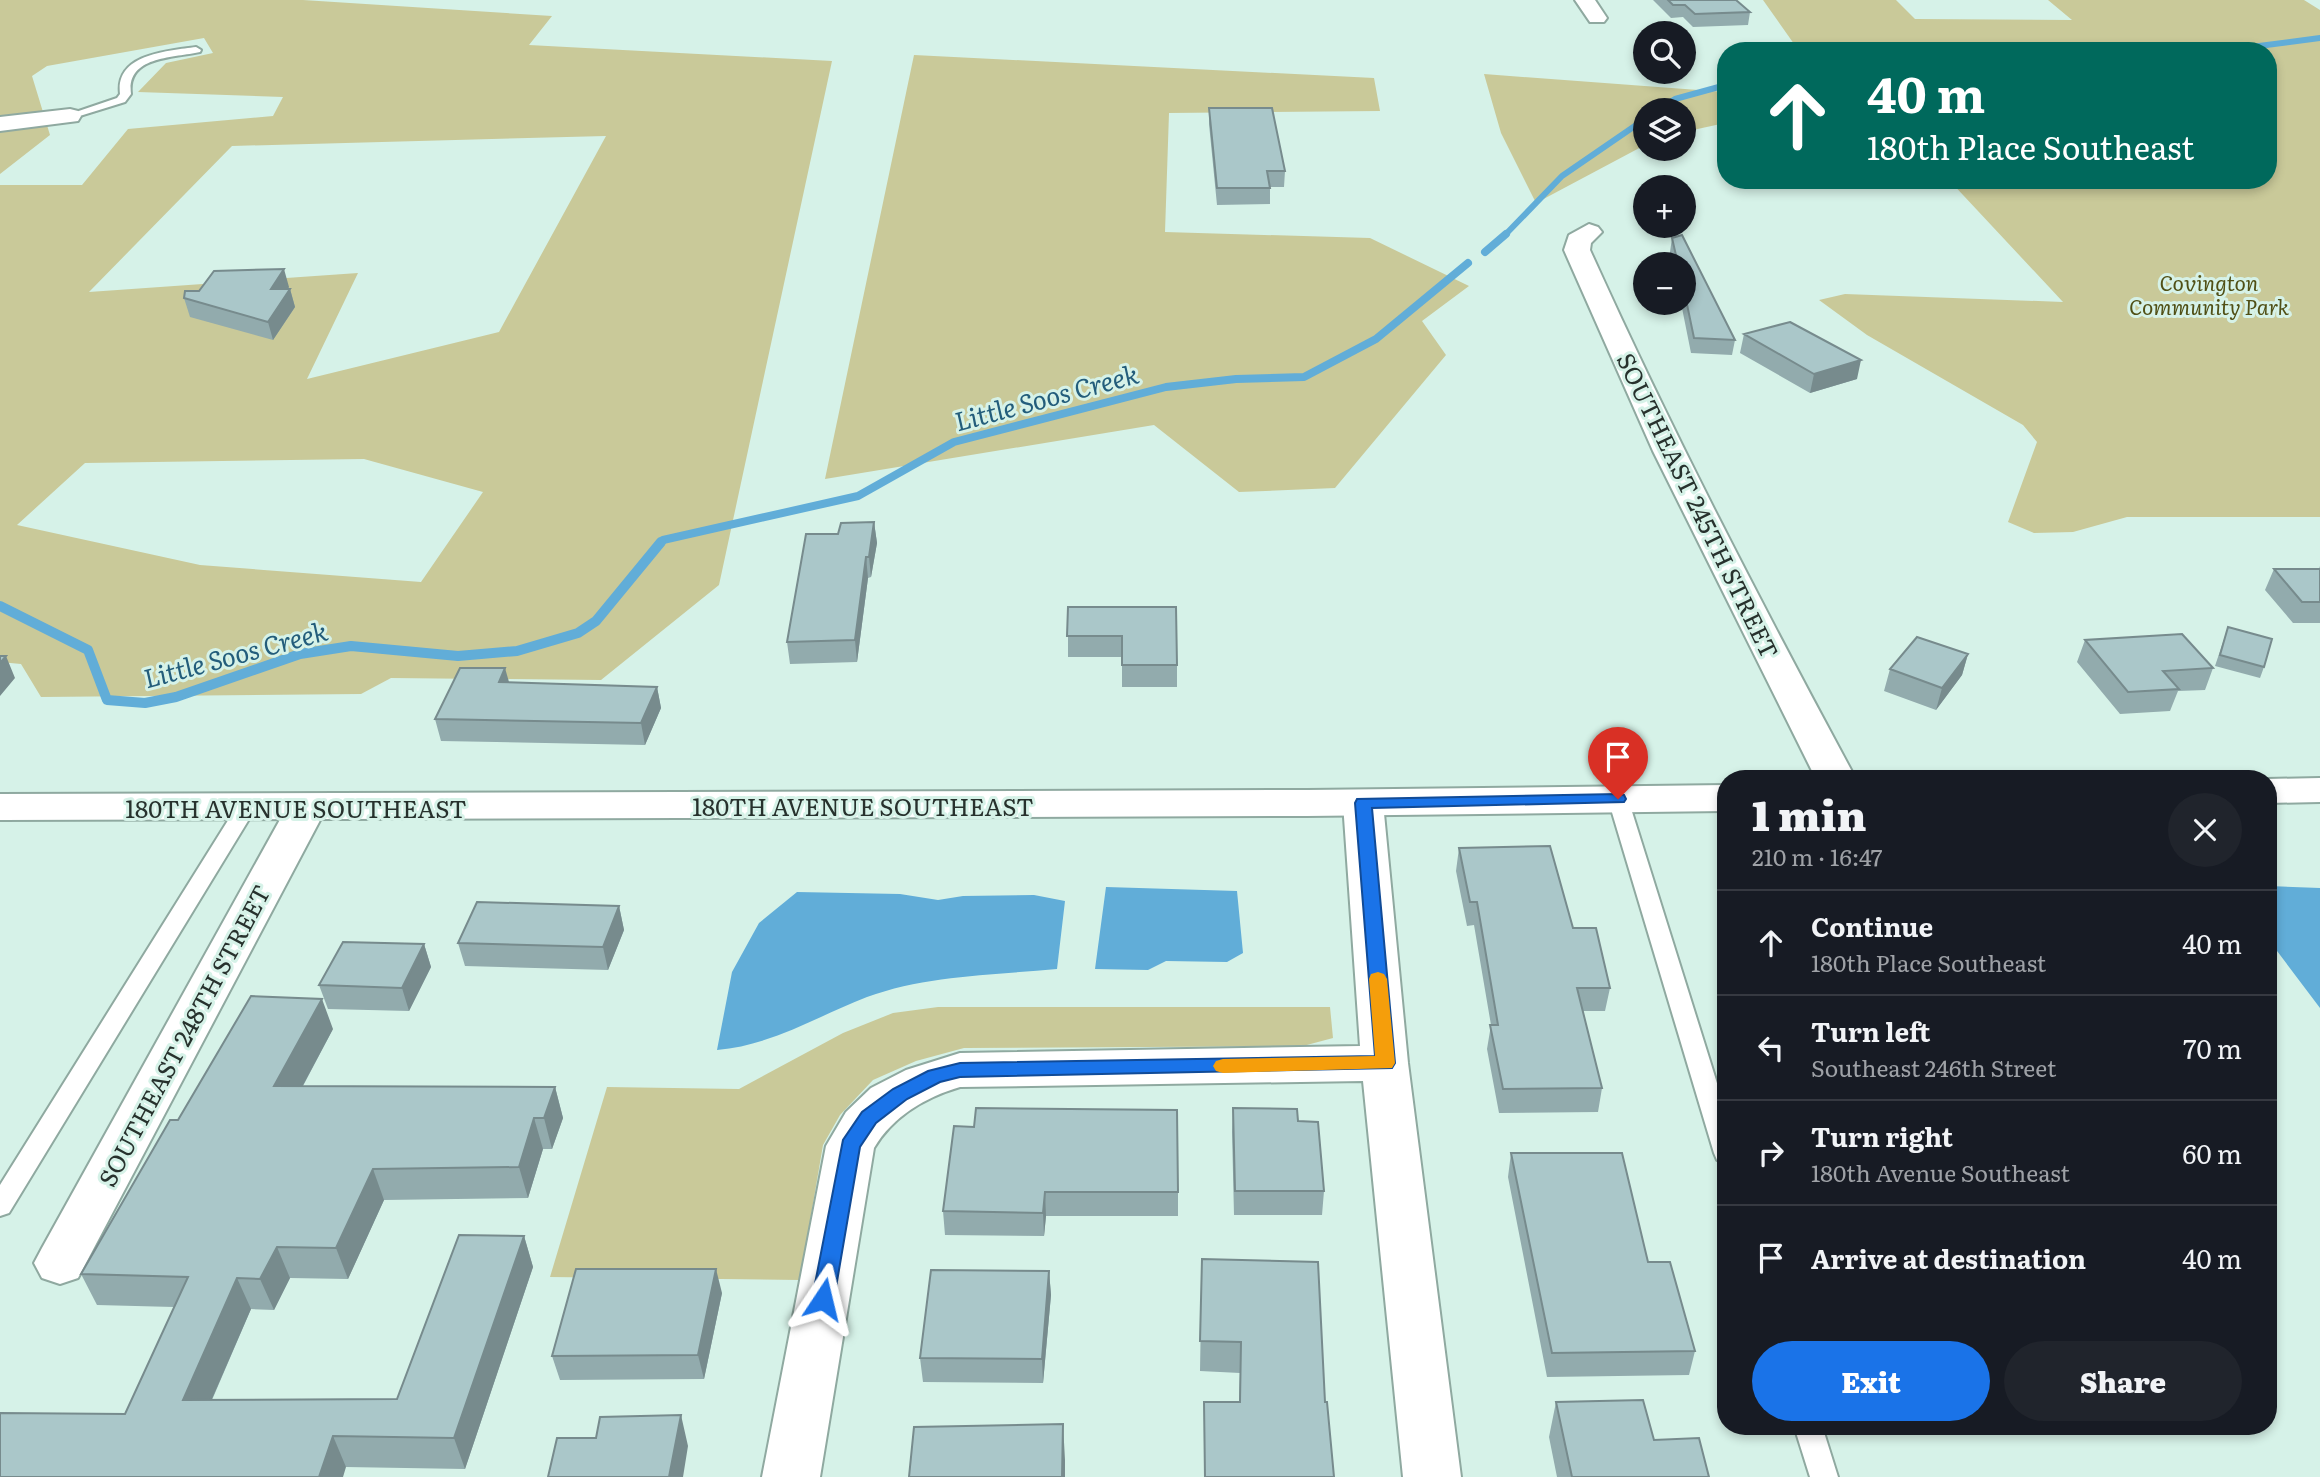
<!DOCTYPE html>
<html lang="en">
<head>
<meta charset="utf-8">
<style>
	body { margin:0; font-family:Literata,serif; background:#20242c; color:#f1f3f6; height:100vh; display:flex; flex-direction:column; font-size:26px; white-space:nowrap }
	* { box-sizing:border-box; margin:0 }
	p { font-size:23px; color:#9ea1a6 }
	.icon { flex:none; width:38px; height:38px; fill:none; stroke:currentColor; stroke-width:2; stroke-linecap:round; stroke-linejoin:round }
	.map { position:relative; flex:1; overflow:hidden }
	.details { position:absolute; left:1717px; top:770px; width:560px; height:665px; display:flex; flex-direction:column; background:#171b24; border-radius:28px; box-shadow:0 4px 10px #0003 }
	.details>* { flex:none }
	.guide { position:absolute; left:1717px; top:42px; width:560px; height:147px; border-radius:28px; box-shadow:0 4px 10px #0003; background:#00695c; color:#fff; overflow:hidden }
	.tools { position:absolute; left:1633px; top:21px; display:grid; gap:14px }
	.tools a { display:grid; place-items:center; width:63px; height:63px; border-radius:50%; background:#171b24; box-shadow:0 4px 10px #0003; font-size:35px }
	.pin { position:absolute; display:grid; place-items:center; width:60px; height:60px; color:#fff; margin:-72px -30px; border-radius:50% 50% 50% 0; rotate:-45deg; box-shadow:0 0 7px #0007 }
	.pin .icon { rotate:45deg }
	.me { position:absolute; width:77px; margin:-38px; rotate:10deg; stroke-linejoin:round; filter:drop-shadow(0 0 5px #0008) }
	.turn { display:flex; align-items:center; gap:24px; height:147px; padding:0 35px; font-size:32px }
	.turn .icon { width:91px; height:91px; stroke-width:2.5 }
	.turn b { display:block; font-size:49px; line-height:60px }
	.round { display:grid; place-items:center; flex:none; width:74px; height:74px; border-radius:37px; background:#20242c }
	.headline { display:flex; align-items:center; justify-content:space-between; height:119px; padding:0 35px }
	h1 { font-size:42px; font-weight:800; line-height:52px }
	.primary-button { display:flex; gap:14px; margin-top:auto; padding:14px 35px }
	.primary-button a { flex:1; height:80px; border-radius:42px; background:#1a73e8; color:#fff; font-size:28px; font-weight:800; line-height:80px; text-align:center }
	.primary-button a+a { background:#20242c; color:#f1f3f6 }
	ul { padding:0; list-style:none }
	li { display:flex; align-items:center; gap:21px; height:105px; padding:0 35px; border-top:2px solid #363941 }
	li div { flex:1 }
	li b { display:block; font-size:26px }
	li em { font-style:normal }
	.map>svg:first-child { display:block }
	.green { fill:#c9c999; fill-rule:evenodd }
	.water { fill:#61add8 }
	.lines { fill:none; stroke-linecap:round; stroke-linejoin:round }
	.stream-far2 { stroke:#61add8; stroke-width:6 }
	.stream-far1 { stroke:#61add8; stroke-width:8 }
	.stream { stroke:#61add8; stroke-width:10 }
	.service-casing { stroke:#8fa9a0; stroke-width:4 }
	.minor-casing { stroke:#8fa9a0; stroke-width:4 }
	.tertiary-casing { stroke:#8fa9a0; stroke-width:4 }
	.service { fill:#fff; fill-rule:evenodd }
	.minor { fill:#fff; fill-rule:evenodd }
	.tertiary { fill:#fff; fill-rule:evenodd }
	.wall { fill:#92abad }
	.shaded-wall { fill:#778b8d }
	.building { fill:#aac7c9; stroke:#778b8d; stroke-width:2 }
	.route { fill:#1a73e8; stroke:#114b97; stroke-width:2 }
	.slow { fill:#f59e0b }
	.labels { text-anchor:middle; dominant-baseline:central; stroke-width:6; stroke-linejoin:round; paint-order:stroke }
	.far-park-label { font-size:21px; font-style:italic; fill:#504f15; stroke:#d6f2e8 }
	.street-label { font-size:24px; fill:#27312d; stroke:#d6f2e8 }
	.water-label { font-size:26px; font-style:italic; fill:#235d7b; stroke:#d6f2e8 }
</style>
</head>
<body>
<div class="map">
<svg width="2320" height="1477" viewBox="0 0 2320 1477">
	<rect width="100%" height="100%" fill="#d6f2e8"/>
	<path class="green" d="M0,0H303L552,16L529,45L832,61L719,585L601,680L391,678L361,694L41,697L21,664L0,662V185H82L128,129L273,116L283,97L138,92L166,63L213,53L204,38L47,66L32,76L50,135L0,174ZM606,136L499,332L307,379L358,273L89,292L232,146ZM364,459L483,492L421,582L200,565L17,525L85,463Z
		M1763,0H1896L1915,19L2072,20L2048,0H2304L2320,10V517H2127L2073,532L2034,533L2008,522L2037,442L2023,425L1867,335L1819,300L1845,294L2063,302L1949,180H2268V51H1799Z
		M914,55L1374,78L1380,111L1169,113L1165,232L1370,238L1469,286L1422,321L1446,355L1335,488L1239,492L1154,425L825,479Z
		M1484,74L1725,92V123L1684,132V110H1645V145L1536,203L1501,133Z
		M938,1007H1330L1333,1038L1303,1046L964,1048L916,1061L873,1080L840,1115L823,1145L800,1280L550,1277L607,1087L739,1089L843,1033L893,1013Z"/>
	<path class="water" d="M2268,886L2320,888V1008L2268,939Z
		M1106,887L1237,891L1243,953L1227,962L1166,961L1148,970L1095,969Z
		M797,892L900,894L938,900L963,896L1034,895L1065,901L1057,969C994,975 927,975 867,997C816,1017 772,1045 717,1050L732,972L759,923Z"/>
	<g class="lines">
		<path class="stream-far2" d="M2220,51L2320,38
			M1658,110L1675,99L1726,85
			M1504,236L1562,176L1645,119"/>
		<path class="stream-far1" d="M1485,252L1506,234
			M660,544L663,540L858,496L954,442L1166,387L1236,379L1304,377L1376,339L1468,263"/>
		<path class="stream" d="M0,606L88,650L107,700L145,703L176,697L300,654L351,646L458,656L517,651L578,633L596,621L661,542"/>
		<g class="service-casing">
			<path id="service" d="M196,47L201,50L200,52C173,58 126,56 131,94L125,102L70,119L64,116L117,98L120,94C115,54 167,51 196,47Z
				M1618,793L1625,795L1628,799L1726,1112V1162L1717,1160L1714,1153L1608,799L1611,795Z
				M247,800L254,802L257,806L9,1213L0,1216V1185L237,806L240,802Z
				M1794,1426H1822L1838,1477H1810Z"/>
		</g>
		<g class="minor-casing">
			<path id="minor" d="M1575,0H1595L1607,18L1604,22H1590Z
				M70,109L78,111L81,116L78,121L0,131V117Z
				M1589,224L1598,227L1602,232L1591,243L1590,250C1671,430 1762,605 1856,779H1816L1653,451L1564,250L1569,235Z
				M1363,790L1377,794L1383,803L1408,1063L1461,1477H1403L1363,1081L960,1087C926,1097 893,1116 874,1148L820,1477H762L826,1146L846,1112L871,1088L906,1070L960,1053L1360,1046L1343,803L1349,794Z
				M307,794L321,798L327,807L78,1278L60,1284L42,1278L34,1263L42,1248L287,807L293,798Z"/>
		</g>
		<g class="tertiary-casing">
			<path id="tertiary" d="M2320,778V802L2268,803L2267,779Z
				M1726,785V811L1307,816L0,820V794L1307,790Z"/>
		</g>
		<use href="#service" class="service"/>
		<use href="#minor" class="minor"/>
		<use href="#tertiary" class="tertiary"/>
	</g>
	<path class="wall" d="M1653,0H1736L1750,12L1748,25L1693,27L1683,17L1671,18Z
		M1209,108L1285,171L1284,187H1270V204L1217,205L1209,124Z
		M1672,238L1735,340L1732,355L1691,353L1681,303H1684V264H1672L1670,252Z
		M289,287L288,289H290L295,307L273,340L190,317L184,298Z
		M1744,334L1857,379L1810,393L1740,353Z
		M874,522L877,543L871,577L868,578L857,662L790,664L787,642L838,534Z
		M2320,566V623H2293L2265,590L2274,569H2319Z
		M1068,607L1177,665V687H1122V657H1068Z
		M2228,627L2264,667L2260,678L2215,666Z
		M2085,640L2213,668L2205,690L2178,691L2170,711L2120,714L2077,662Z
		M1968,654L1962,675L1936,710L1884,691L1890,669Z
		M509,683L657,687L661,708L645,745L441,741L435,719Z
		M1459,848L1573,928L1610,988L1605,1011H1583L1602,1088L1598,1112L1499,1113L1487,1049L1491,1025L1474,925L1467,926L1456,871Z
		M619,906L624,930L608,970L465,966L458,943Z
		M424,944L431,967L409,1011L328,1009L319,985Z
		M333,1029L303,1086L555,1087L563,1118L552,1149H543L528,1198L384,1200L348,1279L290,1278L274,1310L251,1309L212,1400L397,1399L524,1236L533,1267L465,1469L346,1467L125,1414L174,1307L97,1305L81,1274L178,1120Z
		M1233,1108L1298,1121L1324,1191L1322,1215H1234L1232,1132Z
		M954,1126L1178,1192V1216H1046L1044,1236L945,1235L943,1211Z
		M1511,1153L1648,1262L1695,1351L1689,1375L1547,1377L1508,1177Z
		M1202,1259L1325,1402L1334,1477H1204V1402H1239L1240,1373L1200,1371Z
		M1049,1271L1051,1295L1043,1383L923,1382L920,1358Z
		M722,1293L704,1379L560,1380L552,1356Z
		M1556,1402L1654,1440L1709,1477H1557L1549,1437Z"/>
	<path class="shaded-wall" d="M284,269L289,287L276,307L271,289Z
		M290,289L295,307L273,340L268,322Z
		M1861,360L1857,379L1810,393L1814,374Z
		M874,522L877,543L871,577L869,557Z
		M866,557L868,578L857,662L855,640Z
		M1968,654L1962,675L1936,710L1942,688Z
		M6,656L15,678L0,696V663Z
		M505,668L511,689L499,682Z
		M657,687L661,708L645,745L641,723Z
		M619,906L624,930L608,970L603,947Z
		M424,944L431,967L409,1011L402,988Z
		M322,999L333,1029L286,1117L274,1086Z
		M555,1087L563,1118L552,1149L544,1118Z
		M534,1118L543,1149L528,1198L519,1167Z
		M373,1169L384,1200L348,1279L336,1248Z
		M1045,1192L1046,1216L1044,1236L1043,1213Z
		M524,1236L533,1267L465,1469L454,1438Z
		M277,1247L290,1278L274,1310L260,1279Z
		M716,1269L722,1293L704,1379L698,1355Z
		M1049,1271L1051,1295L1043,1383L1042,1359Z
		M237,1278L251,1309L198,1431L183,1400Z
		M681,1415L688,1446L683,1477H669Z
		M1063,1424L1065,1460V1477H1062Z
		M333,1436L346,1467L343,1477H319Z"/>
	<path class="building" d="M1668,0H1736L1750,12L1695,14L1685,5H1673Z
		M1209,108H1272L1285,171H1267L1270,188H1217Z
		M1682,235L1735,340L1694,338L1684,290V264H1678L1672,238Z
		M284,269L271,289H290L268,322L184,298L185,291H199L214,271Z
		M1790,322L1861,360L1814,374L1744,334Z
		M874,522L869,557H866L855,640L787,642L806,534H838L841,523Z
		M2274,569H2320V602H2302Z
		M1068,607H1176L1177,665H1122V636H1067Z
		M2228,627L2272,639L2264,667L2220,655Z
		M2182,634L2213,668L2163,671L2179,689L2128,692L2085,640Z
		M1917,637L1968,654L1942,688L1890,669Z
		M0,656H6L0,663Z
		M460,668H505L499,682L657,687L641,723L435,719Z
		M1550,846L1573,928H1596L1610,988H1577L1602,1088L1503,1089L1490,1025H1498L1477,902H1470L1459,848Z
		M477,902L619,906L603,947L458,943Z
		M343,942L424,944L402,988L319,985Z
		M251,996L322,999L274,1086L555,1087L544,1118H534L519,1167L373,1169L336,1248L277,1247L260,1279L237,1278L183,1400L397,1399L459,1235L524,1236L454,1438L333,1436L319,1477H0V1413L125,1414L188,1277L81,1274L170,1120H178Z
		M976,1108L1177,1110L1178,1192H1045L1043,1213L943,1211L954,1126L974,1127Z
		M1233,1108L1297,1109L1298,1121L1318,1122L1324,1191H1235Z
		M1511,1153H1622L1648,1262H1670L1695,1351L1552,1353Z
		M1202,1259L1318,1262L1325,1402H1327L1334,1477H1205L1204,1402H1240L1241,1342L1200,1341Z
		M576,1269H716L698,1355L552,1356Z
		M931,1270L1049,1271L1042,1359L920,1358Z
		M1643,1400L1654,1440L1699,1438L1709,1477H1572L1556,1402Z
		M681,1415L669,1477H548L557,1438H596L600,1417Z
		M1063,1424L1062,1477H909L914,1427Z"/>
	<path class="route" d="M1618,794L1624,795L1626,799L1624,802L1372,808L1395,1063L1392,1068L960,1077L940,1082L907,1099L876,1123L860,1147L834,1299L831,1305L823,1308L815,1305L812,1299L843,1140L862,1112L893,1089L928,1071L960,1063L1375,1056L1355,803L1357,799Z"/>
	<path class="slow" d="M1378,972L1384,974L1387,979L1395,1063L1392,1068L1223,1073L1216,1071L1213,1066L1216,1061L1223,1059L1375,1056L1369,979L1371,974Z"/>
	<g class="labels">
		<g class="far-park-label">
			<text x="2209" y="281">Covington<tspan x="2209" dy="24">Community Park</tspan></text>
		</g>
		<g class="street-label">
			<text transform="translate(1699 505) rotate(64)">SOUTHEAST 245TH STREET</text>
			<text x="863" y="805">180TH AVENUE SOUTHEAST</text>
			<text x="296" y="807">180TH AVENUE SOUTHEAST</text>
			<text transform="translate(183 1035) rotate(-62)">SOUTHEAST 248TH STREET</text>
		</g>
		<g class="water-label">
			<text transform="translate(1046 396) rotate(-15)">Little Soos Creek</text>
			<text transform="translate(235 653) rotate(-15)">Little Soos Creek</text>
		</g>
	</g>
</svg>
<div class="tools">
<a><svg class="icon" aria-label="search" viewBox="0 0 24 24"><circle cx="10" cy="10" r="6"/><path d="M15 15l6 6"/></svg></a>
<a><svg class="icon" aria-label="layers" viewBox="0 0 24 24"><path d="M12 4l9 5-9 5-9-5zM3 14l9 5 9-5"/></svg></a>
<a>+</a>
<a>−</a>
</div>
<div class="pin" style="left:1618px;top:799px;background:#d93025"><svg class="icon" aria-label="arrive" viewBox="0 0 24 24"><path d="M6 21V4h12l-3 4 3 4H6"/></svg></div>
<svg class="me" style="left:823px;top:1299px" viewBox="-20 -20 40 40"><path d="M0-17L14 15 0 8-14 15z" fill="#1a73e8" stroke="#fff" stroke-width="4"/></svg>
<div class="guide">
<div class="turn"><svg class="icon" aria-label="ahead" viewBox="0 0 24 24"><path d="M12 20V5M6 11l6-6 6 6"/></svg><div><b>40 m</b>180th Place Southeast</div></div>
</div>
<section class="details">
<div class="headline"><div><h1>1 min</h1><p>210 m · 16:47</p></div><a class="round"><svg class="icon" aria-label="close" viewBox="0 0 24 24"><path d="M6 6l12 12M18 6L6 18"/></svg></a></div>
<ul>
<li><svg class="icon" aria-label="ahead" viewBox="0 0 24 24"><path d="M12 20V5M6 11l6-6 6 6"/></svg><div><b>Continue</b><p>180th Place Southeast</p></div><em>40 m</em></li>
<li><svg class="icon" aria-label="left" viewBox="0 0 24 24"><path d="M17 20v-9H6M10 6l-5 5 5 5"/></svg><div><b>Turn left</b><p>Southeast 246th Street</p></div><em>70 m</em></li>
<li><svg class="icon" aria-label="right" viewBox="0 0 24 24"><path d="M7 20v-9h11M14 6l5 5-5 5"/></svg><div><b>Turn right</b><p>180th Avenue Southeast</p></div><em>60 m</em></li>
<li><svg class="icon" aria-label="arrive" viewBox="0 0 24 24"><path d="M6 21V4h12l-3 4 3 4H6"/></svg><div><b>Arrive at destination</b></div><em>40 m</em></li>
</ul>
<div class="primary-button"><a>Exit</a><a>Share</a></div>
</section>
</div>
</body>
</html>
